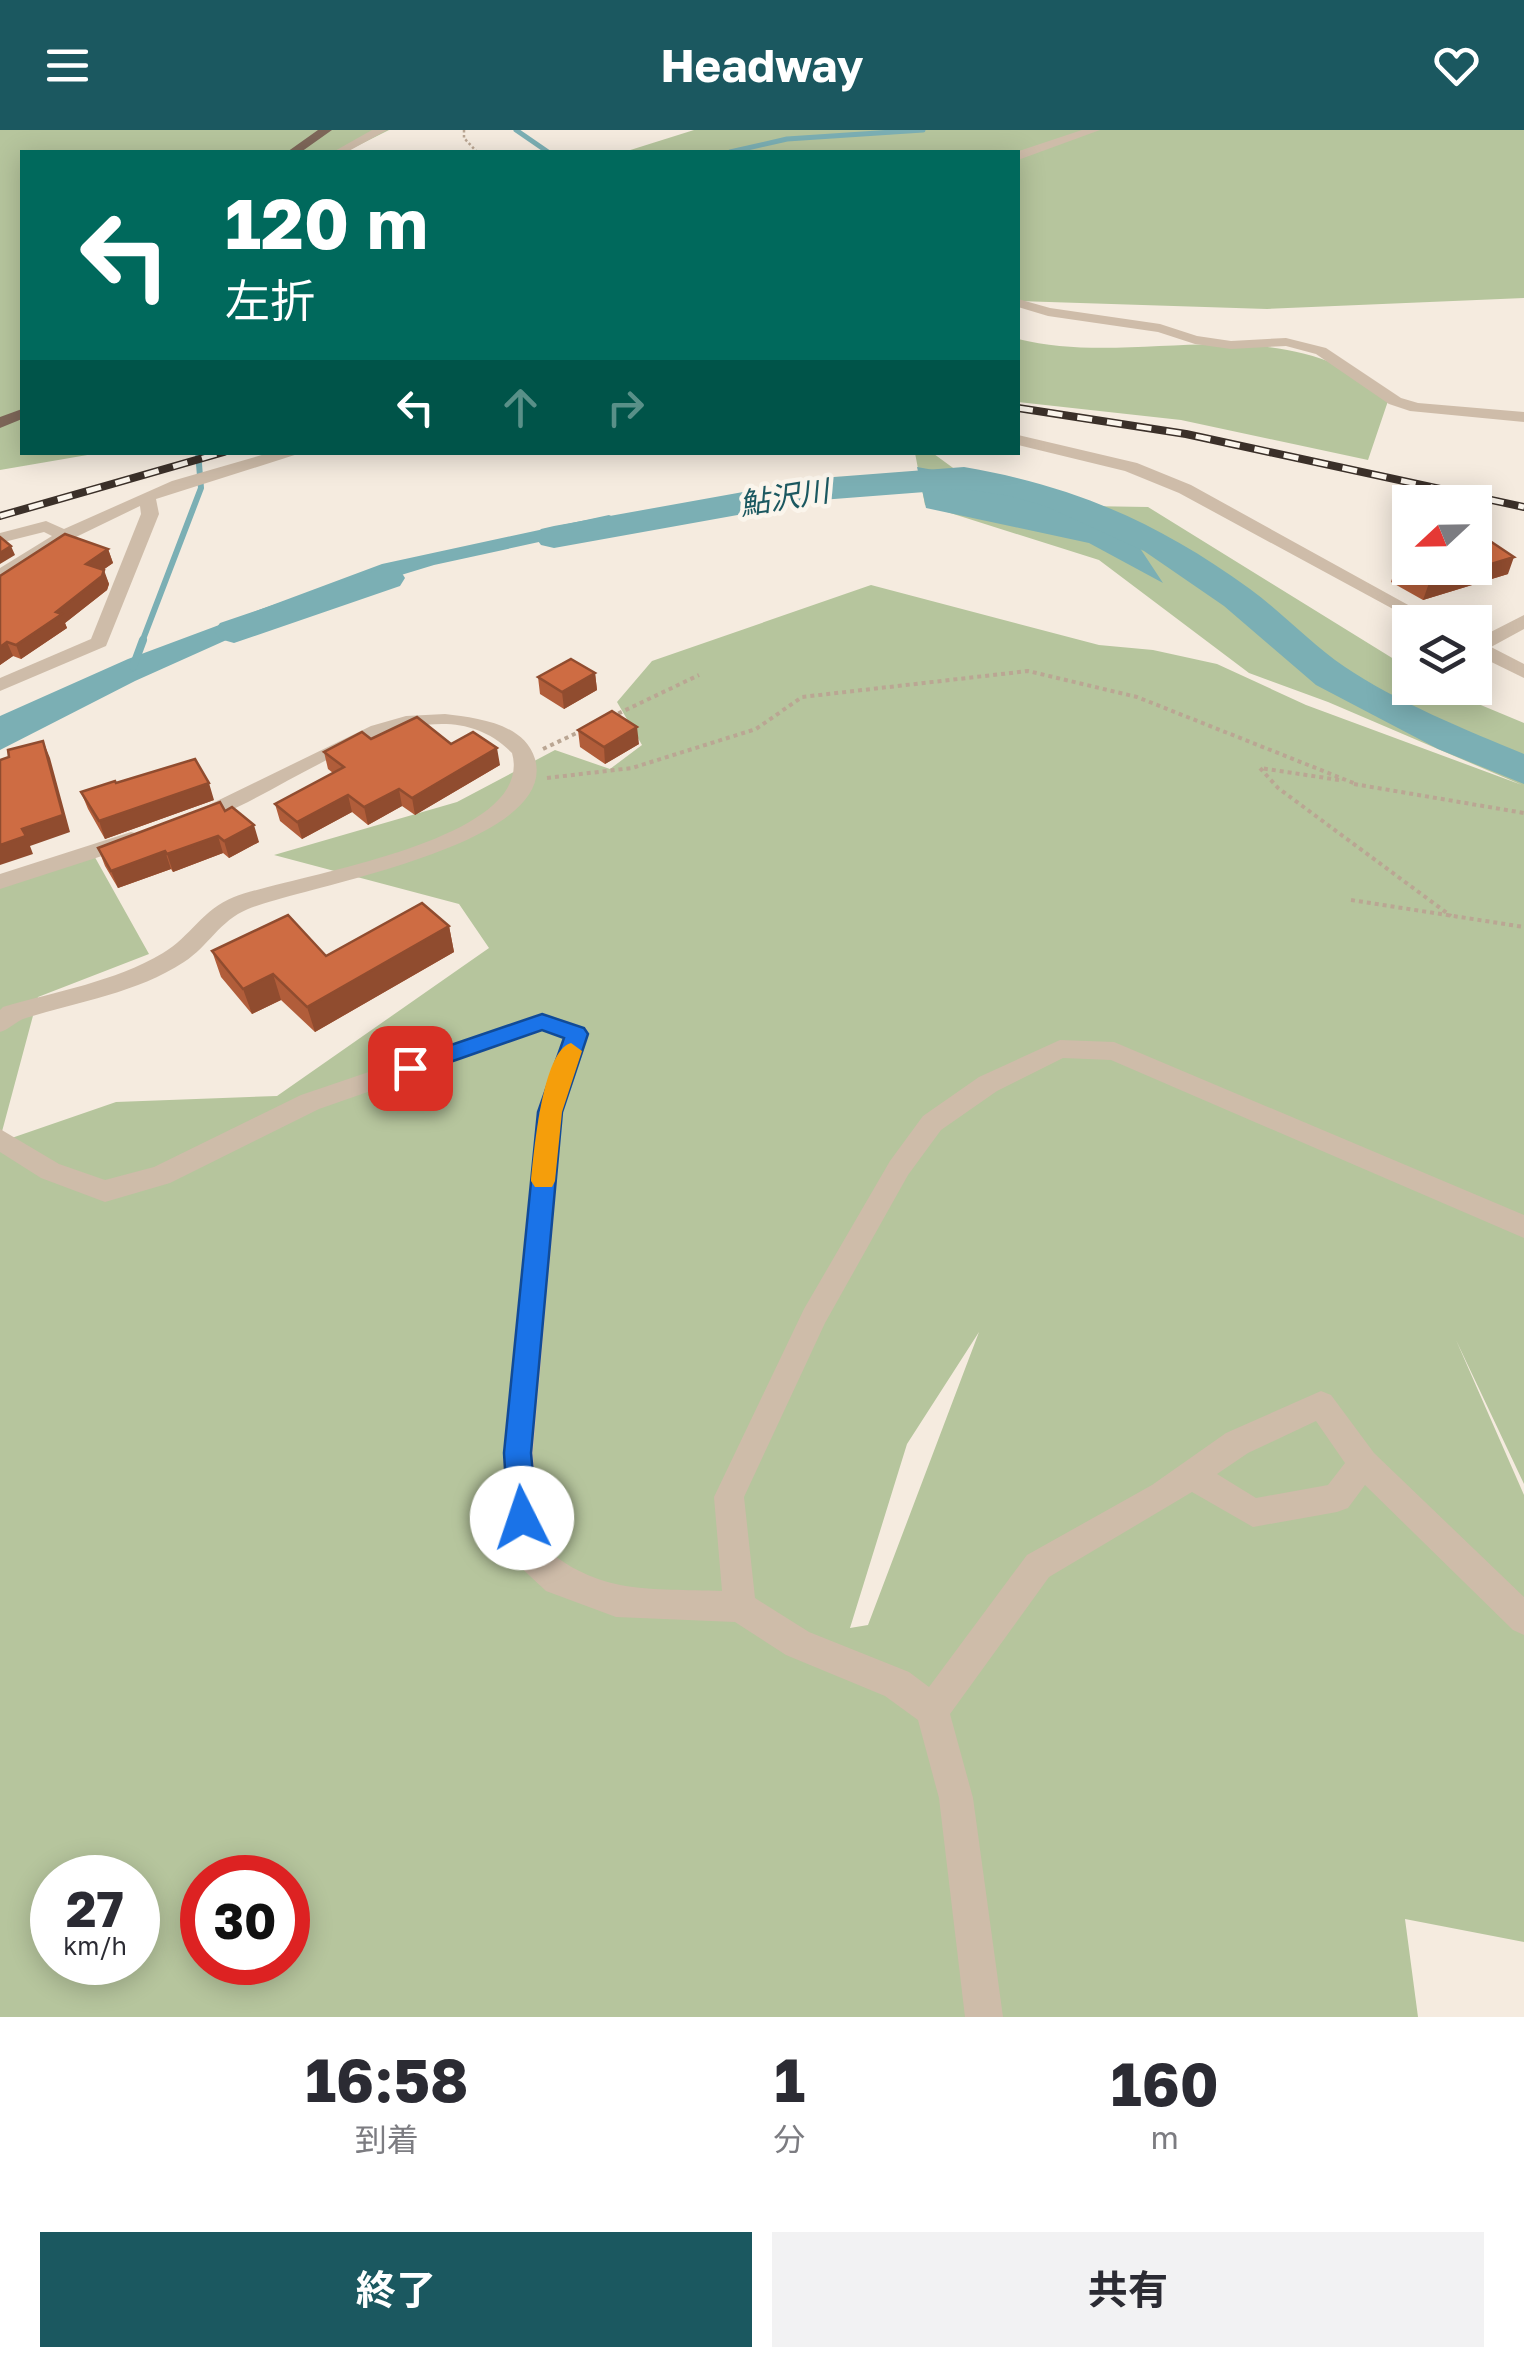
<!DOCTYPE html>
<html lang="ja">
<head>
<meta charset="utf-8">
<style>
	body { margin:0; font-family:"Golos Text","Noto Sans JP",sans-serif; background:#f2f2f3; color:#2b2b33; height:100vh; display:flex; flex-direction:column; font-size:38px; white-space:nowrap }
	* { box-sizing:border-box; margin:0 }
	p { font-size:32px; color:#7c7c81 }
	.icon { flex:none; width:55px; height:55px; fill:none; stroke:currentColor; stroke-width:2; stroke-linecap:round; stroke-linejoin:round }
	.map { position:relative; height:1887px; overflow:hidden }
	.sheet { display:flex; flex-direction:column; background:#fff; flex:1 }
	.sheet>* { flex:none }
	.banner { position:absolute; left:20px; top:20px; width:1000px; height:305px; border-radius:0px; box-shadow:0 5px 25px #0003; background:#00695c; color:#fff; overflow:hidden }
	.needle { width:65px; rotate:248deg }
	.fabs { position:absolute; left:1392px; top:355px; display:grid; gap:20px }
	.fabs a { display:grid; place-items:center; width:100px; height:100px; border-radius:0px; background:#fff; box-shadow:0 5px 25px #0003; font-size:50px }
	.speed { position:absolute; left:30px; top:1725px; display:flex; gap:20px; font-size:50px; font-weight:700; text-align:center }
	.speed>* { display:grid; place-content:center; width:130px; height:130px; border-radius:50%; background:#fff; box-shadow:0 5px 25px #0003; line-height:1 }
	.speed small { font-size:25px; font-weight:400 }
	.speed .limit { border:15px solid #d22; background:#fff; color:#111 }
	.pin { position:absolute; display:grid; place-items:center; width:85px; height:85px; color:#fff; margin:-42px; border-radius:20px; box-shadow:0 5px 15px #0006 }
	.me { position:absolute; width:110px; margin:-55px; rotate:356deg; stroke-linejoin:round; filter:drop-shadow(0 0 8px #0008) }
	.turn { display:flex; align-items:center; gap:35px; height:210px; padding:0 40px; font-size:45px }
	.turn .icon { width:130px; height:130px; stroke-width:2.5 }
	.turn b { display:block; font-size:70px; line-height:85px }
	.lanes { display:flex; align-items:center; height:95px; padding:0 40px; background:#0003; justify-content:center; gap:50px; direction:ltr }
	.lanes .off { opacity:.35 }
	.eta { display:flex; justify-content:space-evenly; align-items:center; height:170px; text-align:center }
	.eta b { font-size:60px; font-weight:700; line-height:70px }
	.action { display:flex; gap:20px; margin-top:auto; padding:20px 40px }
	.action a { flex:1; height:115px; border-radius:0px; background:#1b5860; color:#fff; font-size:40px; font-weight:700; line-height:115px; text-align:center }
	.action a+a { background:#f2f2f3; color:#2b2b33 }
	header { display:flex; justify-content:space-between; align-items:center; height:130px; padding:0 40px; background:#1b5860; color:#fff; font-size:45px; font-weight:700 }
	.map>svg:first-child { display:block }
	.green { fill:#b6c59d; fill-rule:evenodd }
	.water { fill:#7bafb4 }
	.lines { fill:none; stroke-linecap:round; stroke-linejoin:round }
	.stream-far2 { stroke:#7bafb4; stroke-width:5 }
	.stream-far1 { stroke:#7bafb4; stroke-width:6 }
	.stream { stroke:#7bafb4; stroke-width:8 }
	.river { fill:#7bafb4; fill-rule:evenodd }
	.path-far1 { stroke:#baa693; stroke-width:2.5; stroke-dasharray:2.5 2.5; stroke-linecap:butt }
	.path { stroke:#baa693; stroke-width:4; stroke-dasharray:4 4; stroke-linecap:butt }
	.minor { fill:#cebca9; fill-rule:evenodd }
	.major { fill:#7e6759; fill-rule:evenodd }
	.rail-casing { stroke:#3b3029; stroke-width:8 }
	.rail { stroke:#fbf5ec; stroke-width:5; stroke-dasharray:15; stroke-linecap:butt }
	.wall { fill:#b15d3a }
	.shaded-wall { fill:#904c2f }
	.building { fill:#ce6c43; stroke:#904c2f; stroke-width:2.5 }
	.route { fill:#1a73e8; stroke:#114b97; stroke-width:2.5 }
	.slow { fill:#f59e0b }
	.labels { text-anchor:middle; dominant-baseline:central; stroke-width:9; stroke-linejoin:round; paint-order:stroke }
	.far-water-label { font-size:30px; font-style:italic; fill:#1b5860; stroke:#fbf5ec }
</style>
</head>
<body>
<header><svg class="icon" aria-label="menu" viewBox="0 0 24 24"><path d="M4 6h16M4 12h16M4 18h16"/></svg>Headway<svg class="icon" aria-label="heart" viewBox="0 0 24 24"><path d="M12 20l-8-8c-3-5 5-10 8-4 3-6 11-1 8 4z"/></svg></header>
<div class="map">
<svg width="1524" height="1887" viewBox="0 0 1524 1887">
	<rect width="100%" height="100%" fill="#f5ebdf"/>
	<path class="green" d="M0,0H389L345,22H22V322L99,323L0,340Z
		M694,0H1524V168L1267,179L1018,171V22H624Z
		M1018,209C1121,235 1235,191 1338,235C1355,242 1372,259 1388,271L1368,330L1181,290L1018,272Z
		M915,323L934,324L960,343L1086,376L1148,377L1410,539V558H1440L1524,593V1354L1456,1210L1524,1365V1812L1405,1789L1418,1887H0V1012L116,972L277,966L489,818L459,774L274,725L457,672L555,620L610,639L642,615L617,572L652,531L871,455L1099,515L1153,520L1217,534L1306,575L1522,655L1328,572L1249,543L1099,430L925,375ZM979,1202L868,1495L850,1498L907,1314ZM52,1748H138V1832H52ZM202,1748H288V1832H202Z
		M92,722L149,824L38,867L0,1009V755Z"/>
	<path class="water" d="M917,337L1045,360L1128,400L1163,453L1089,413L926,378Z
		M609,385L626,393L434,435L309,473L135,551L0,620V586L128,529L382,434Z"/>
	<g class="lines">
		<path class="stream-far2" d="M516,0L548,22
			M730,22L787,9L923,0"/>
		<path class="stream-far1" d="M142,512L201,358L198,322"/>
		<path class="stream" d="M133,537L143,510"/>
		<path class="river" d="M964,337C1075,356 1159,393 1250,459C1283,483 1311,514 1345,537C1395,571 1468,601 1524,624V654L1438,619L1316,555L1224,476L1144,421L1045,376L1010,366L964,359L821,370L554,418L541,415L535,407L541,399L554,396L821,348Z
			M386,437L400,440L405,448L400,456L234,513L220,509L214,501L220,493Z"/>
		<path class="path-far1" d="M464,0V8L477,22"/>
		<path class="path" d="M611,587L699,545
			M543,619L583,600
			M547,648L632,638L756,599L802,567L1028,541L1137,567L1356,654
			M1339,650L1260,638L1278,658L1451,786
			M1354,654L1524,683
			M1351,770L1524,797"/>
		<path class="minor" d="M372,0H387L347,22H333Z
			M1082,0H1100L1018,30L1016,22Z
			M1018,169L1050,178L1160,194L1197,206L1231,211L1286,208L1326,218L1401,268L1418,273L1524,282V292L1410,281L1389,274L1316,224L1286,216L1231,219L1195,214L1158,202L1048,186L1018,177Z
			M1018,305L1137,333L1191,355L1439,492H1417L1179,363L1125,341L1018,315Z
			M272,322H304L156,369L159,384L106,516L0,561V548L91,509L141,384L140,376L76,407L0,451V438L52,406L44,402L0,413V403L46,391L64,399L172,351Z
			M1524,485V499L1491,517L1524,534V548L1475,524V510Z
			M445,584C477,588 524,593 535,629C560,716 299,757 248,779C219,791 209,816 184,832C137,863 80,871 26,888C16,891 10,899 0,902V880L3,877C57,861 114,852 163,823C190,807 203,779 234,767C291,745 537,712 512,623C426,536 281,671 193,695L182,688L371,596L406,586Z
			M131,702L139,704L142,709L139,714L0,759V744Z
			M542,883L586,898L589,904L563,981L533,1323L540,1414C599,1466 649,1458 722,1461L714,1367L804,1179L890,1031L923,986L979,947L1060,910L1114,912L1524,1085V1108L1111,930L1063,928L997,961L941,1000L908,1045L825,1193L744,1367L755,1468L809,1502L909,1542L929,1557L1027,1425L1152,1355L1226,1303L1321,1261L1331,1265L1374,1323L1524,1467V1505L1513,1500L1365,1355L1348,1378L1337,1382L1253,1397L1192,1362L1049,1447L950,1584L973,1668L1003,1887H965L939,1668L918,1590L885,1566L786,1525L735,1492L616,1487L546,1461L514,1431L509,1421L503,1323L537,981L563,908L542,901L319,979L170,1053L105,1072L41,1048L0,1022V999L59,1034L105,1050L154,1037L301,965ZM1316,1291L1345,1333L1328,1355L1256,1368L1217,1344L1248,1323Z"/>
		<path class="major" d="M318,0H332L301,22H287Z
			M22,279V289L0,298V287Z"/>
		<g class="rail-casing">
			<path id="rail" d="M1018,278L1186,304L1524,377
				M0,386L224,322"/>
		</g>
		<use href="#rail" class="rail"/>
	</g>
	<path class="wall" d="M108,419L113,433L103,440L109,454L107,460L65,493L67,498L21,529L13,526L0,535V446Z
		M1396,436L1508,444L1423,470L1391,452Z
		M595,543L597,560L564,579L540,564L538,547Z
		M578,600L639,614L605,634L580,617Z
		M371,609L451,614L500,635L415,685L402,676L368,695L352,682L302,709L280,691L275,674L333,643L328,639L324,622Z
		M116,653L214,670L105,709L88,679L81,662Z
		M225,681L259,712L229,728L223,723L173,742L171,739L118,758L105,736L98,718Z
		M449,796L454,822L315,902L281,870L252,884L221,847L212,821L326,826Z"/>
	<path class="shaded-wall" d="M11,416L15,425L0,434V423Z
		M108,419L113,433L91,448L86,434Z
		M1514,427L1508,444L1423,470L1429,453Z
		M104,440L109,454L107,460L65,493L67,498L21,529L16,515Z
		M7,512L13,526L0,535V517Z
		M595,543L597,560L564,579L562,562Z
		M637,597L639,614L605,634L604,617Z
		M43,611L50,628L70,702L30,716L33,724L0,735V715L22,699Z
		M497,618L500,635L415,685L412,668Z
		M209,653L214,670L105,709L99,691Z
		M399,659L402,676L368,695L364,677Z
		M348,665L352,682L302,709L297,692Z
		M254,695L259,712L229,728L224,711Z
		M218,706L223,723L173,742L167,724Z
		M165,721L171,739L118,758L111,741Z
		M449,796L454,822L315,902L307,877Z
		M273,844L281,870L252,884L243,859Z"/>
	<path class="building" d="M65,404L108,419L86,434L104,440L102,446L56,482L62,484L16,515L7,512L0,517V446Z
		M0,407L11,416L0,423Z
		M1487,409L1514,427L1429,453L1396,436L1410,431V438H1475V412Z
		M571,529L595,543L562,562L538,547Z
		M612,581L637,597L604,617L578,600Z
		M417,587L451,614L473,602L497,618L412,668L399,659L364,677L348,665L297,692L275,674L344,637L324,622L362,602L371,609Z
		M43,611L63,685L22,699L26,706L0,715V630L9,627L8,620Z
		M195,629L209,653L99,691L81,662L115,651L116,653Z
		M220,672L225,681L232,677L254,695L224,711L218,706L167,724L165,721L111,741L98,718Z
		M422,773L449,796L307,877L273,844L243,859L212,821L288,785L326,826Z"/>
	<path class="route" d="M542,884L584,898L588,904L562,982L531,1323L537,1388L533,1398L522,1402L512,1398L508,1388L504,1323L538,982L564,908L542,900L410,946L398,938L401,932Z"/>
	<path class="slow" d="M571,913L582,921L562,982L555,1051L552,1057H535L531,1051C534,1023 542,921 571,913Z"/>
	<g class="labels">
		<g class="far-water-label">
			<text transform="translate(784 367) rotate(-9)">鮎沢川</text>
		</g>
	</g>
</svg>
<div class="fabs">
<a><svg class="needle" viewBox="-14 -14 28 28"><path d="M0-13l5 13h-10z" fill="#e53935"/><path d="M0 13l5-13h-10z" fill="#7c7c81"/></svg></a>
<a><svg class="icon" aria-label="layers" viewBox="0 0 24 24"><path d="M12 4l9 5-9 5-9-5zM3 14l9 5 9-5"/></svg></a>
</div>
<div class="speed"><div>27<small>km/h</small></div><div class="limit">30</div></div>
<div class="pin" style="left:410px;top:938px;background:#d93025"><svg class="icon" aria-label="arrive" viewBox="0 0 24 24"><path d="M6 21V4h12l-3 4 3 4H6"/></svg></div>
<svg class="me" style="left:522px;top:1388px" viewBox="-20 -20 40 40"><circle r="19" fill="#fff"/><path d="M0-13L10 11 0 6-10 11z" fill="#1a73e8"/></svg>
<div class="banner">
<div class="turn"><svg class="icon" aria-label="left" viewBox="0 0 24 24"><path d="M17 20v-9H6M10 6l-5 5 5 5"/></svg><div><b>120 m</b>左折</div></div>
<div class="lanes"><svg class="icon" aria-label="left" viewBox="0 0 24 24"><path d="M17 20v-9H6M10 6l-5 5 5 5"/></svg><svg class="icon off" aria-label="ahead" viewBox="0 0 24 24"><path d="M12 20V5M6 11l6-6 6 6"/></svg><svg class="icon off" aria-label="right" viewBox="0 0 24 24"><path d="M7 20v-9h11M14 6l5 5-5 5"/></svg></div>
</div>
</div>
<section class="sheet">
<div class="eta">
<div><b>16:58</b><p>到着</p></div>
<div><b>1</b><p>分</p></div>
<div><b>160</b><p>m</p></div>
</div>
<div class="action"><a>終了</a><a>共有</a></div>
</section>
</body>
</html>
